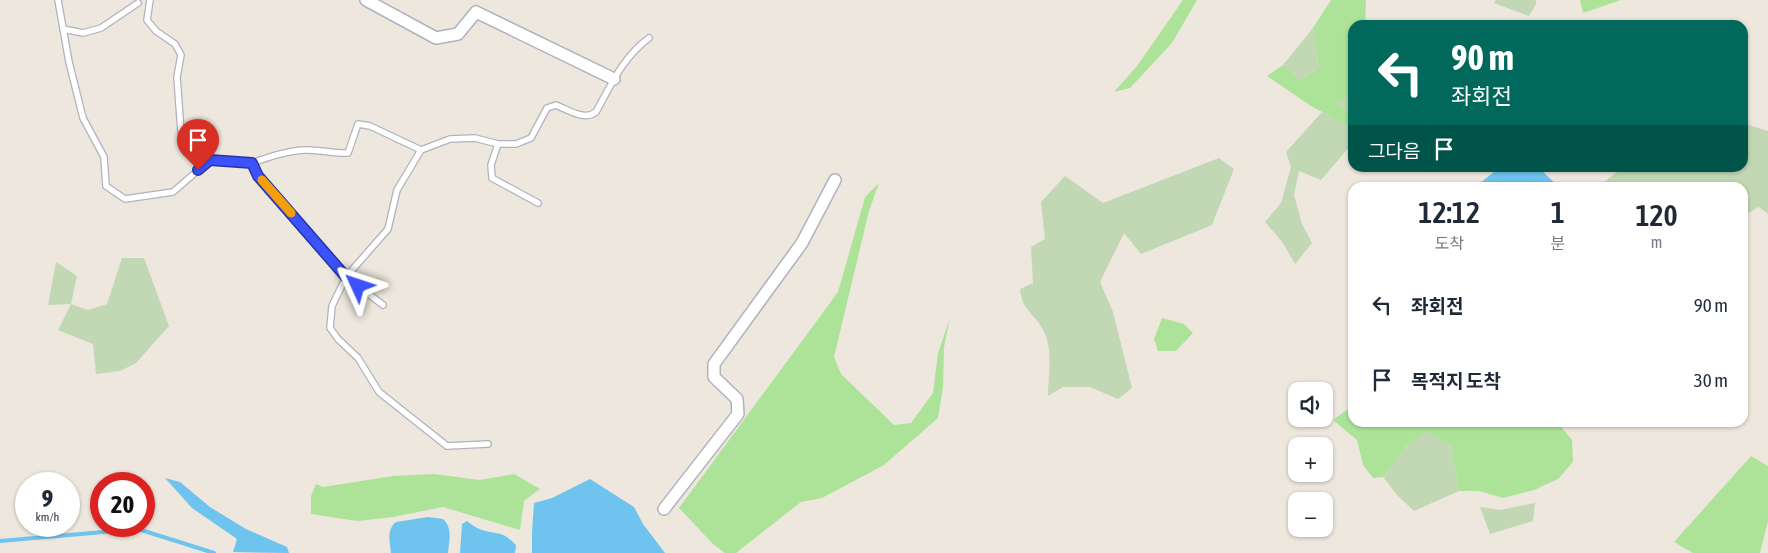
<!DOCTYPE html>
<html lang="ko">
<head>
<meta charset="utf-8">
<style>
	body { margin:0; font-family:"Asap Condensed","Noto Sans KR",sans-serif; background:#f2f2f3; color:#1f2937; height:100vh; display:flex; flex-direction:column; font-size:19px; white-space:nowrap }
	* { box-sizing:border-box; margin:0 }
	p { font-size:16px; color:#747a83 }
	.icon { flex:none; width:28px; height:28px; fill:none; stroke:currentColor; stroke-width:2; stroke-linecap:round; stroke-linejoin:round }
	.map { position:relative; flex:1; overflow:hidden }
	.drawer { position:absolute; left:1348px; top:182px; width:400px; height:245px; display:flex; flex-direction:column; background:#fff; border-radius:15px; box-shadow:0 1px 4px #0004 }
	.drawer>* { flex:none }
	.banner { position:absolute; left:1348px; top:20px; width:400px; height:152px; border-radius:15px; box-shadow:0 1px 4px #0004; background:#00695c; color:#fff; overflow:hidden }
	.buttons { position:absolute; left:1288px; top:382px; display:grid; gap:10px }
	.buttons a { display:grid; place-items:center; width:45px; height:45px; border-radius:10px; background:#fff; box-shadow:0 1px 4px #0004; font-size:25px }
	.speed { position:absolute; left:15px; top:472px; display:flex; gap:10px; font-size:25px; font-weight:700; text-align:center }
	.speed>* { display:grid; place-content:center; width:65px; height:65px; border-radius:50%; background:#fff; box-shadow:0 1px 4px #0004; line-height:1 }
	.speed small { font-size:12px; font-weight:400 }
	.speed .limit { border:8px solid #d22; background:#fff; color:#111 }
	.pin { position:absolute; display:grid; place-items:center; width:42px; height:42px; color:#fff; margin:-51px -21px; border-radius:50% 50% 50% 0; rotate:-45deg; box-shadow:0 0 5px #0007 }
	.pin .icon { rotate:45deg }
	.me { position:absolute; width:55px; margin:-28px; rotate:312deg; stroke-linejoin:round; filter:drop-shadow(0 0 4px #0008) }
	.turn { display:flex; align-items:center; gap:18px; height:105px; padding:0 20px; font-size:22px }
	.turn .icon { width:65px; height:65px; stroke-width:2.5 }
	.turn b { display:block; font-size:35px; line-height:42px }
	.then { display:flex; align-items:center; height:48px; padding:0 20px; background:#0003; gap:10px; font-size:19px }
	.eta { display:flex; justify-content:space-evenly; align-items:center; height:85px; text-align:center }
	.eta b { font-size:30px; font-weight:600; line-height:35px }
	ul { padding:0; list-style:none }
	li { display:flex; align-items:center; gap:15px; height:75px; padding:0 20px }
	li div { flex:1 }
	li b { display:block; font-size:19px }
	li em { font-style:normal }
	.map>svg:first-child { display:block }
	.green { fill:#ade399 }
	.cemetery { fill:#c2d7b4 }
	.water { fill:#6fc4ef }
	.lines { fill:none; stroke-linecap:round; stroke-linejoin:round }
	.stream { stroke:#6fc4ef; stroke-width:4 }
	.service-casing { stroke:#b1b2be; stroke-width:8 }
	.minor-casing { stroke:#b1b2be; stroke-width:14 }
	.service { stroke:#fff; stroke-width:5.5 }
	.minor { stroke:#fff; stroke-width:11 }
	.route-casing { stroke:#2735a2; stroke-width:12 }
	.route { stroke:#3c52fa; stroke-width:9 }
	.slow { stroke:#f59e0b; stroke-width:9 }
</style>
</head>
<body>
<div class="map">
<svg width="1768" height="553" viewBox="0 0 1768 553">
	<rect width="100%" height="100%" fill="#ede7dd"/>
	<path class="green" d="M1183,0H1197L1172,43L1130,88L1114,92L1137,66Z
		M1331,0H1366L1365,25H1352V95L1338,104L1351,115L1350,127L1311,106L1267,76L1283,65L1301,81L1319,67L1313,28Z
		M1580,0H1621L1583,13Z
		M879,183L869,211L834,357L841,374L894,425L911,423L933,393L938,353L950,318L944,347L943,387L938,418L884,465L822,498L801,502L736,553H725L713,544L679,508L838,292L865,197Z
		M1162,318L1184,324L1193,333L1176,351H1158L1154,339Z
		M1352,406V422L1558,423L1572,440L1573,462L1558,479L1534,490L1503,498L1479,491H1459L1451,445L1408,444L1383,477L1373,478L1363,465L1357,440L1333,420Z
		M1751,456L1768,466V521L1760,553H1693L1674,542Z
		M434,474L479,480L514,474L540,489L524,501L520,530L443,507L393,517L357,521L311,514V496L316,484L323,487L393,476Z"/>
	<path class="cemetery" d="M1496,0H1536V4L1529,16L1494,3Z
		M1313,28L1319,67L1301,81L1283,65Z
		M1352,95V145H1351L1321,180L1299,171L1294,195L1302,224L1312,243L1295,264L1283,243L1265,222L1281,203L1291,167L1286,152L1322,112L1350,126L1351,115L1338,104Z
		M1743,123L1768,131V214L1759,207L1743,216L1742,188H1661L1656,183L1599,186L1622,168H1742Z
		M1219,158L1234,169L1212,225L1141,254L1124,233L1100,282L1113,312L1132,388L1118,399L1090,387H1063L1048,396C1048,375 1054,347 1042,328C1032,311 1022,310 1020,289L1033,283L1031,247L1045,239L1041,202L1065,176L1103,203Z
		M122,258H144L169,326L136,363L120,371L96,374L93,344L58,330L71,304L48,305L56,262L77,276L71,304L88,310L107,304Z
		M1426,431L1451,445L1459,491L1414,511L1397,495L1383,477L1408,444Z
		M1535,503L1533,521L1490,534L1480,507L1500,510Z"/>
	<path class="water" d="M1499,168H1539L1559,187H1475Z
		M165,478L180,482L210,507L246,529L287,547L289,553L233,552L237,539L192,508Z
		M590,479L634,507L643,524L665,553H532V532L534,503L552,498Z
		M428,517L443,519C453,528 449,541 448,553H391C390,542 386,530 396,522Z
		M467,521C471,524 476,528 482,530C498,535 502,530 516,545L515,553H460L462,524Z"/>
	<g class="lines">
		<path class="stream" d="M0,541L138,529L214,553"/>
		<g class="service-casing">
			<path id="service" d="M58,0L69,62L83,118L104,157L106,186L125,199L173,192L210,160L252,163L259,176L346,277L383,305
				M150,0L147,20L156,31L175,44L181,55L177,77L181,132L210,160
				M63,29L83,33L101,28L138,3
				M498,144L491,165L492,178L538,203
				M252,163C269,157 286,151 305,150C319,149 334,154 348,153L358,124L370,126L421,150
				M488,444L447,446L379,392L358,358L338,339L330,328L332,306L346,277L388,229L397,190L421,150L450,139L475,138L498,144H516L531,138L547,108L556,105C568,110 585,121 596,112C611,85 623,57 649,38"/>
		</g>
		<g class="minor-casing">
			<path id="minor" d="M366,0L436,38L458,34L476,12L614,79
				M664,509L738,414L737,399L714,377V364L802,243L835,180"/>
		</g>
		<use href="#service" class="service"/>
		<use href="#minor" class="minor"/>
	</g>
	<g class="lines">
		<g class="route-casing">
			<path id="route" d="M198,170L210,160L252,163L258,176L346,277L358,286"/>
		</g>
		<use href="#route" class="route"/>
		<path class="slow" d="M262,180L291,213"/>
	</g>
</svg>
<div class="buttons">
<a><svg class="icon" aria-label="sound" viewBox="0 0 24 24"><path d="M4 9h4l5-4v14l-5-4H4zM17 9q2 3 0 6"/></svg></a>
<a>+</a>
<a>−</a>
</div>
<div class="speed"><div>9<small>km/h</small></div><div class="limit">20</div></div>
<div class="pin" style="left:198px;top:170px;background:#d93025"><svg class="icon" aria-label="arrive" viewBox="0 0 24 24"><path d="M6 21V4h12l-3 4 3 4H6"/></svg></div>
<svg class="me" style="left:358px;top:286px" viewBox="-20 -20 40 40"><path d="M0-17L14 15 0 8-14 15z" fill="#3c52fa" stroke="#fff" stroke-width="4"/></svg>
<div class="banner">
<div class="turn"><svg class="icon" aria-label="left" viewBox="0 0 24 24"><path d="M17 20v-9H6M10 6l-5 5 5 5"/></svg><div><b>90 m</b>좌회전</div></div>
<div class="then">그다음<svg class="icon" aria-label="arrive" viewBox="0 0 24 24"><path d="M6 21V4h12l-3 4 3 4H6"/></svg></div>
</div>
<section class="drawer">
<div class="eta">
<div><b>12:12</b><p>도착</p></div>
<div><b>1</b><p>분</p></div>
<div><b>120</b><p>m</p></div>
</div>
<ul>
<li><svg class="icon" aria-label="left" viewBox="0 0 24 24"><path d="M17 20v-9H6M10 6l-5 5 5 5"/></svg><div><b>좌회전</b></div><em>90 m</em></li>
<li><svg class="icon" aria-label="arrive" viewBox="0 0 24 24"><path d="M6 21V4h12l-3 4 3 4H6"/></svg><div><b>목적지 도착</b></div><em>30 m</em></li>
</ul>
</section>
</div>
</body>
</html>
